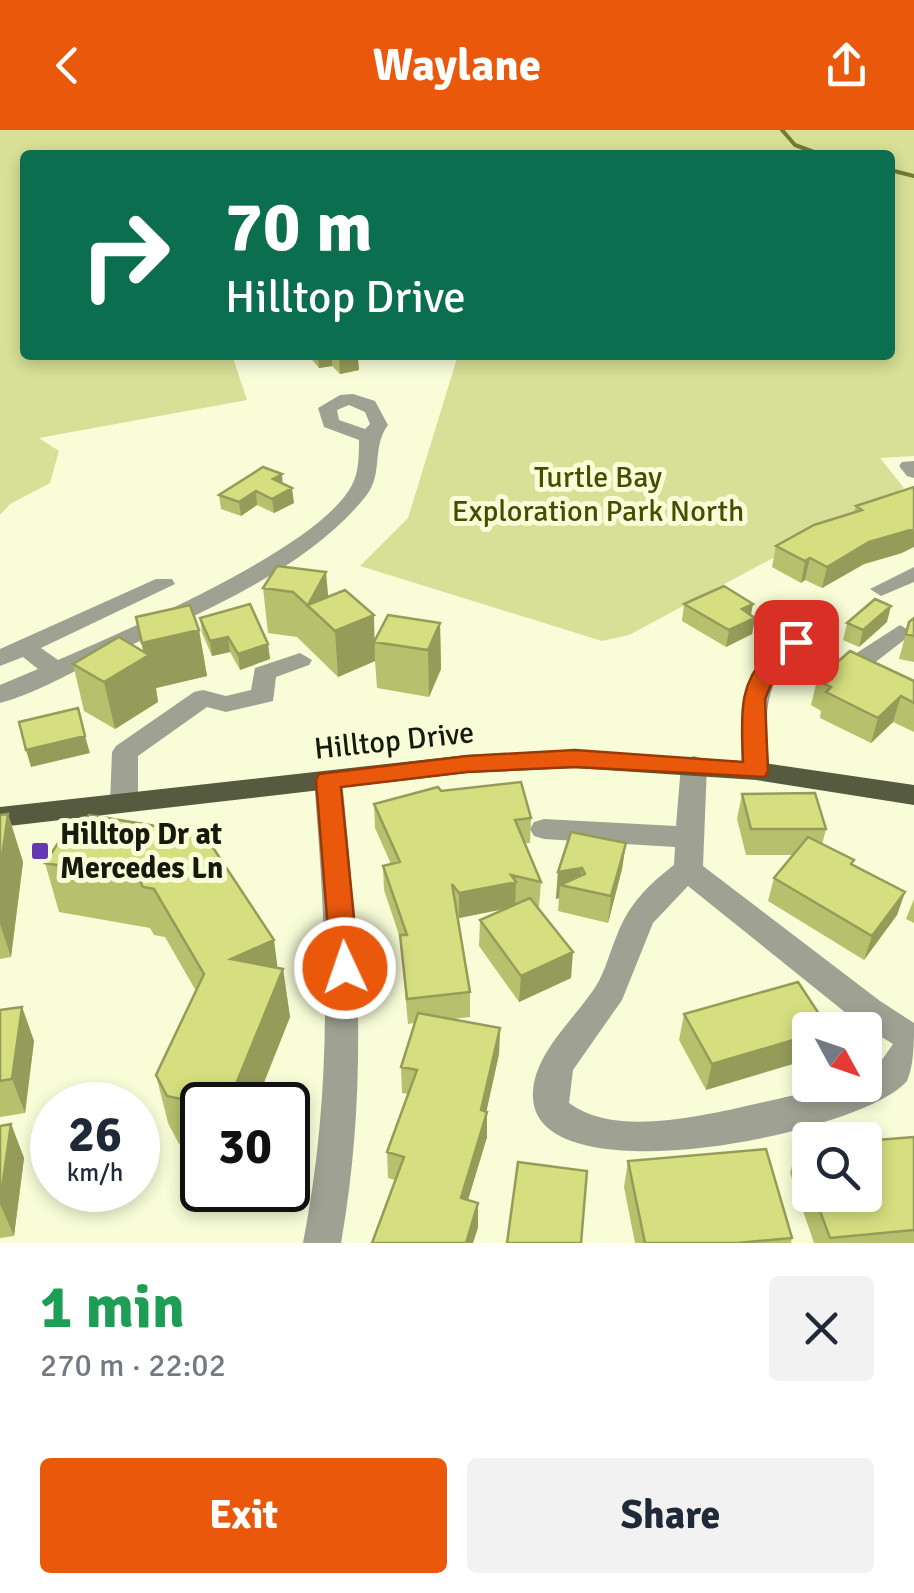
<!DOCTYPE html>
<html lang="en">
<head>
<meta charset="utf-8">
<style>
	body { margin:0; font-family:Signika,sans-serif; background:#f2f2f3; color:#1f2937; height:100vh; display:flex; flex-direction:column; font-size:38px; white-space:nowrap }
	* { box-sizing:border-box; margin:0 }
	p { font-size:32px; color:#747a83 }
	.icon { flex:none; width:55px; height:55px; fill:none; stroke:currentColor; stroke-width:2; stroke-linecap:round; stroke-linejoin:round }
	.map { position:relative; height:1113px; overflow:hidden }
	.drawer { display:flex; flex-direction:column; background:#fff; flex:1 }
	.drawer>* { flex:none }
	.hud { position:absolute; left:20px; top:20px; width:875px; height:210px; border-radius:10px; box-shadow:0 5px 15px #0003; background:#0b6e4f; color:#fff; overflow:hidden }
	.needle { width:65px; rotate:130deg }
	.controls { position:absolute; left:792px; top:882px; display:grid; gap:20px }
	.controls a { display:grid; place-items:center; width:90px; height:90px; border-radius:10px; background:#fff; box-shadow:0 5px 15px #0003; font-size:50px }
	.speed { position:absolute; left:30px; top:952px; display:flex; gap:20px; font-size:50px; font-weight:700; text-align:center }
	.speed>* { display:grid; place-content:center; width:130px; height:130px; border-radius:50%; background:#fff; box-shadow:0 5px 15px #0003; line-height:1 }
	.speed small { font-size:25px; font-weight:400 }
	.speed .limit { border:5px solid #111; border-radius:15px; background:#fff; color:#111 }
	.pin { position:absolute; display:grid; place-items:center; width:85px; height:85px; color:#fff; margin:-42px; border-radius:20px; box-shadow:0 5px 15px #0006 }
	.me { position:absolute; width:110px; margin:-55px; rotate:357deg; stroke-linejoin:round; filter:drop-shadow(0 0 8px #0008) }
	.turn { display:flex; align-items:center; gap:35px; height:210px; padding:0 40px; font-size:45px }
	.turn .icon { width:130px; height:130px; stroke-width:2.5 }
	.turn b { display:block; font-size:70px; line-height:85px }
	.round { display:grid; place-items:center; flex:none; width:105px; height:105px; border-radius:10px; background:#f2f2f3 }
	.head { display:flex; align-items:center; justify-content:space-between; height:170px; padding:0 40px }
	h1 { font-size:60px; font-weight:700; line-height:75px; color:#1e9e55 }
	.cta { display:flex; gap:20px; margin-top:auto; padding:20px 40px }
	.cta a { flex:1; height:115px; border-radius:10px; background:#ea580c; color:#fff; font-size:40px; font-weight:700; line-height:115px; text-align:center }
	.cta a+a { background:#f2f2f3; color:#1f2937 }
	header { display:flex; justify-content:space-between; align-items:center; height:130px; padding:0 40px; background:#ea580c; color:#fff; font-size:45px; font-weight:700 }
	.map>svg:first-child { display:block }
	.green { fill:#d7e096 }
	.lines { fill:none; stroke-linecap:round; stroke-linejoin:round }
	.stream { stroke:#737a32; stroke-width:4 }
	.minor { fill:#9fa192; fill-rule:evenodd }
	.major { fill:#565a3f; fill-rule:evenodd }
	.wall { fill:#b7c06d }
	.shaded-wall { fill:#959c59 }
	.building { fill:#d5df7f; stroke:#959c59; stroke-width:2.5 }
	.route { fill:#ea580c; stroke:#983908; stroke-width:2.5 }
	.poi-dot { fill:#6239b1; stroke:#f8fdd8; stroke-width:4 }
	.labels { text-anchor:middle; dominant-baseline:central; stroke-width:10; stroke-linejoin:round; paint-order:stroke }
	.park-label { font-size:30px; fill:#474c00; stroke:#f8fdd8 }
	.street-label { font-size:30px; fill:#17190c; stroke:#f8fdd8 }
	.poi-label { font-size:30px; font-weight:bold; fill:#17190c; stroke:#f8fdd8; text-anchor:start }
</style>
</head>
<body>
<header><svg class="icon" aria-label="back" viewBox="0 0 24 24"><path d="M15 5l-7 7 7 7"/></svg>Waylane<svg class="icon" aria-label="share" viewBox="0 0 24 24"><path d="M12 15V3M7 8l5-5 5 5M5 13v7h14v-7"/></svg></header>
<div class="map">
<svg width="914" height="1113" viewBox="0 0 914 1113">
	<rect width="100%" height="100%" fill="#f8fdd8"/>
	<path class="green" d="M0,0H914V326L880,328L904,358L629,505L602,511L360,436L408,388L458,225H890V25H25V225H232L247,270L39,308L59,321L50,353L10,374L0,385Z"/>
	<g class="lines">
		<path class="stream" d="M782,0L795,15L822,25
			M890,40L914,46"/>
		<path class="minor" d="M353,264L375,271L388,295C371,318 384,343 366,366C305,443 186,489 99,530C67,544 34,564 0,573V555L38,539L23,527L0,536V519L156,449H172L175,454L41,518L58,530C126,500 320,418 352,355C359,342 359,324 359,310L324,297L318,278L340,265ZM349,275L365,282L370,294L365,299L339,290L337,280Z
			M914,331V348L907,346L899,336L902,332Z
			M914,437V452L881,466L870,459Z
			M814,493L826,500C815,512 800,520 789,532C760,561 766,604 770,641L766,648H746L742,641C739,590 740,548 781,513C791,505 802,496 814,493Z
			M900,495L912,502L908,507L873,534H855L852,529L855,524Z
			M300,523L312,530L309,535L276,547L273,571L226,582L207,577L138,626V673L134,680H114L110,673L112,622L116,616L194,562L203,560L226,566L251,560L255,538Z
			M694,626L704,629L707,635L703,736L880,871L914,893C914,911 914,936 907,951C863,1004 528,1072 533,963C534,926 569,894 589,866C604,848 608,826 617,805C629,774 648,755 674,735L675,717L544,709L534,706L530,699L534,692L544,689L676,696L681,635L684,629ZM688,756L856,891L893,914L879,934L865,943V955C786,955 638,1024 569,973L573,940L622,870L653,793Z
			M328,641L338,643L342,650C358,809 369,955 341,1113H303C334,955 327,809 314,650L318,643Z"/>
		<path class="major" d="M575,620L756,632L914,655V675L756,650L575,638L467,643L0,697V677L467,625Z"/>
	</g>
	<path class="wall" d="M308,225H382L358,230L359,240L340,244L332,236L319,238Z
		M283,354L294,373L274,383L257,375L241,386L221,379L219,365Z
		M914,357L902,423L864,434L822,458L805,450L801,453L772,437L776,416L854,382L856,376Z
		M263,458L328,466L376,509L440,493L441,539L429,567L377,558L375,531L338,547L297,507L268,503Z
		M684,474L751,485L755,488L752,504L726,517L682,491Z
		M136,487L199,500L207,546L156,558L158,572L115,599L84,581L73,534L143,522Z
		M200,488L268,514L270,529L240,540L230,522L212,526L202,503Z
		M914,488V532L899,529L909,492Z
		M887,492L859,517L843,510L847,493Z
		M817,550L914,551V602L893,592L871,613L820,588L821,581L811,575Z
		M441,661L531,688L530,713H525L541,752L539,777L537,776L571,848L519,872L479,816L480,790L506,778L459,788L458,786L470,862V887L453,889L500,898L499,924L486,981L487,1007L468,1070L478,1073V1098L395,1050L388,1048L387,1022L408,964L402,963L401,937L414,893L408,894L400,808L384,760L383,736L391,734L375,698L374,674Z
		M742,664L826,699L822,715L854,730L852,735L905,762L897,785L864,830L768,771L774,748L793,725H746L737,689Z
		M8,684L23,732L11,827L0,829V685Z
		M76,706L278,838L283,839L290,887L255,975H202V1019L179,1014L168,993L156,945L196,861L165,807L154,805L150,798L59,782L45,733Z
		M626,713L622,739L608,793L558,781L559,768L556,769L558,742Z
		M914,769V793L906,789Z
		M798,852L706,960L679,910L684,884Z
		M22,877L34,911L25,983L0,987V880Z
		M11,994L24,1028L14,1106L0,1108V996Z
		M914,1007V1113H814L790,1043L798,1017L810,1016V1065H865Z
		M628,1031L792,1108L791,1113H635L624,1057Z"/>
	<path class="shaded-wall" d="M318,225H332V236L319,238Z
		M339,225H382L358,230L359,240L340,244Z
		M282,344L283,358L273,349Z
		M292,358L294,373L274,383L272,369Z
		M256,361L257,375L241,386L239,372Z
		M914,399V417L902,423L864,434L822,458L827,437L869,412Z
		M810,428L805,450L801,453L805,431Z
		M326,442L330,486L308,476Z
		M753,474L750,490L755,488L752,504L726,517L729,500L742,479Z
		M891,476L887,492L859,517L863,500Z
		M374,485L375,531L338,547L335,501Z
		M440,493L441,539L429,567L428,520Z
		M199,500L207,546L156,558L158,572L115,599L104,552L145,528L142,513Z
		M228,507L230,522L212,526L210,511Z
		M268,514L270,529L240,540L238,524Z
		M901,566L893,592L871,613L878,588Z
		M85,606L90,623L31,637L26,620Z
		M8,684L23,732L11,827L0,794V741Z
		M626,713L622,739L608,793L611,766Z
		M582,738L580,760L560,755L559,768L556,769L558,742Z
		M516,752L515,777L459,788V763Z
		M905,762L897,785L864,830L872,806Z
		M274,810L279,848L283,839L290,887L255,975H234L232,964L231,829Z
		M573,822L571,848L519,872L521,846Z
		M22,877L34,911L25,983L12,949Z
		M500,898L499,924L483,997L487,982V1007L461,1093V1068Z
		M810,905V929L706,960L712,934Z
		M215,961L218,975H202V1009L194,972Z
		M11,994L24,1028L14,1106L0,1074Z
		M478,1073V1098L473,1113H466Z"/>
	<path class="building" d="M263,337L282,344L273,349L292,358L272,369L256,361L239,372L219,365Z
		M914,357V399L869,412L827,437L810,428L805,431L776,416L814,395L862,380L856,376Z
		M277,436L326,442L308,475L345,460L374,485L335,501L293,462L263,458Z
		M724,456L753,474L742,479L755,488L729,500L684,474Z
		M875,469L891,476L863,500L847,493Z
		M250,474L268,514L238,524L228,507L210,511L200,488Z
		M190,475L199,500L142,513L136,487Z
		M388,485L440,493L428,520L374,512Z
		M914,488V506L906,504L909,492Z
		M119,507L149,525L104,552L73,534Z
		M850,521L914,551V573L901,566L878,588L826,562L831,557L817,550Z
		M78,578L85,606L26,620L19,592Z
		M521,652L531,688L515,690L541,752L511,745L516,752L459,763L452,754L470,862L407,869L400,805H407L383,736L400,732L374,674L438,657L441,661Z
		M815,663L826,699H751L742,664Z
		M8,684L0,741V685Z
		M89,685L204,704L274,810L231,829L283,839L232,964L215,961L194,972L167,966L156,945L204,844L154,759L143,757L139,749L45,733L58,713L76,706Z
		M571,702L626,713L611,766L560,755L585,744L582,738L558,742Z
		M808,707L854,730L851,734L905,762L872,806L774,748Z
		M530,768L573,822L521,846L480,790Z
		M798,852L829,899L810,900V905L712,934L684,884Z
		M22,877L12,949L0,951V880Z
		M418,883L500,898L481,980L487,982L461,1068L478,1073L466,1113H372L404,1027L387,1022L417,940L401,937Z
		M11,994L0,1072V996Z
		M914,1007V1100L830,1108L814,1065H865V1011Z
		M810,1016V1052L798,1017Z
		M766,1019L792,1108L737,1113H645L628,1031Z
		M518,1032L587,1041L581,1113H507Z"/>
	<path class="route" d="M796,505L806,512L777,540L765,569L768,641L765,647L575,637L467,642L341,657L359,838L355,846L345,850L335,846L331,838L316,650L319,644L467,626L575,620L743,632C742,592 736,553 769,524C778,516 784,508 796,505Z"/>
	<rect class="poi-dot" x="30" y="711" width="20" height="20" rx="5"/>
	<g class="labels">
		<g class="park-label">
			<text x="598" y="347">Turtle Bay<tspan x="598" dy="34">Exploration Park North</tspan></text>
		</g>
		<g class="street-label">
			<text transform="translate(394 611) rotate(-6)">Hilltop Drive</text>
		</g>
		<g class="poi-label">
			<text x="60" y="704">Hilltop Dr at<tspan x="60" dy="34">Mercedes Ln</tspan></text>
		</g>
	</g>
</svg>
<div class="controls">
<a><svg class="needle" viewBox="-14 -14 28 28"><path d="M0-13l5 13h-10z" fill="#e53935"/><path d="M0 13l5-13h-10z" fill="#747a83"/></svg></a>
<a><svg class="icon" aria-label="search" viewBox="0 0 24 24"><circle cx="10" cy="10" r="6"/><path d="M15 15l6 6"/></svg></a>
</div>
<div class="speed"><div>26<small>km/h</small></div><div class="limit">30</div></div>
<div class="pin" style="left:796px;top:512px;background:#d93025"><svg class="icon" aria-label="arrive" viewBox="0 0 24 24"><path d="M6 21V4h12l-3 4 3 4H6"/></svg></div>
<svg class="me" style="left:345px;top:838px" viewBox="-20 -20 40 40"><circle r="17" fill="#ea580c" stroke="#fff" stroke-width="3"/><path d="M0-11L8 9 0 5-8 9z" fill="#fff"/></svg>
<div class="hud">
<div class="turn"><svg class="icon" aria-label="right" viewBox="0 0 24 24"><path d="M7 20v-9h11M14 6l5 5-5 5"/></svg><div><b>70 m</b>Hilltop Drive</div></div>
</div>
</div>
<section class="drawer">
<div class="head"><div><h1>1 min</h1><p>270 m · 22:02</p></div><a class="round"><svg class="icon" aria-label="close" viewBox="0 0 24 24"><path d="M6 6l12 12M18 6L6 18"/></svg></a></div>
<div class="cta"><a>Exit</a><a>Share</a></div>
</section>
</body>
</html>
